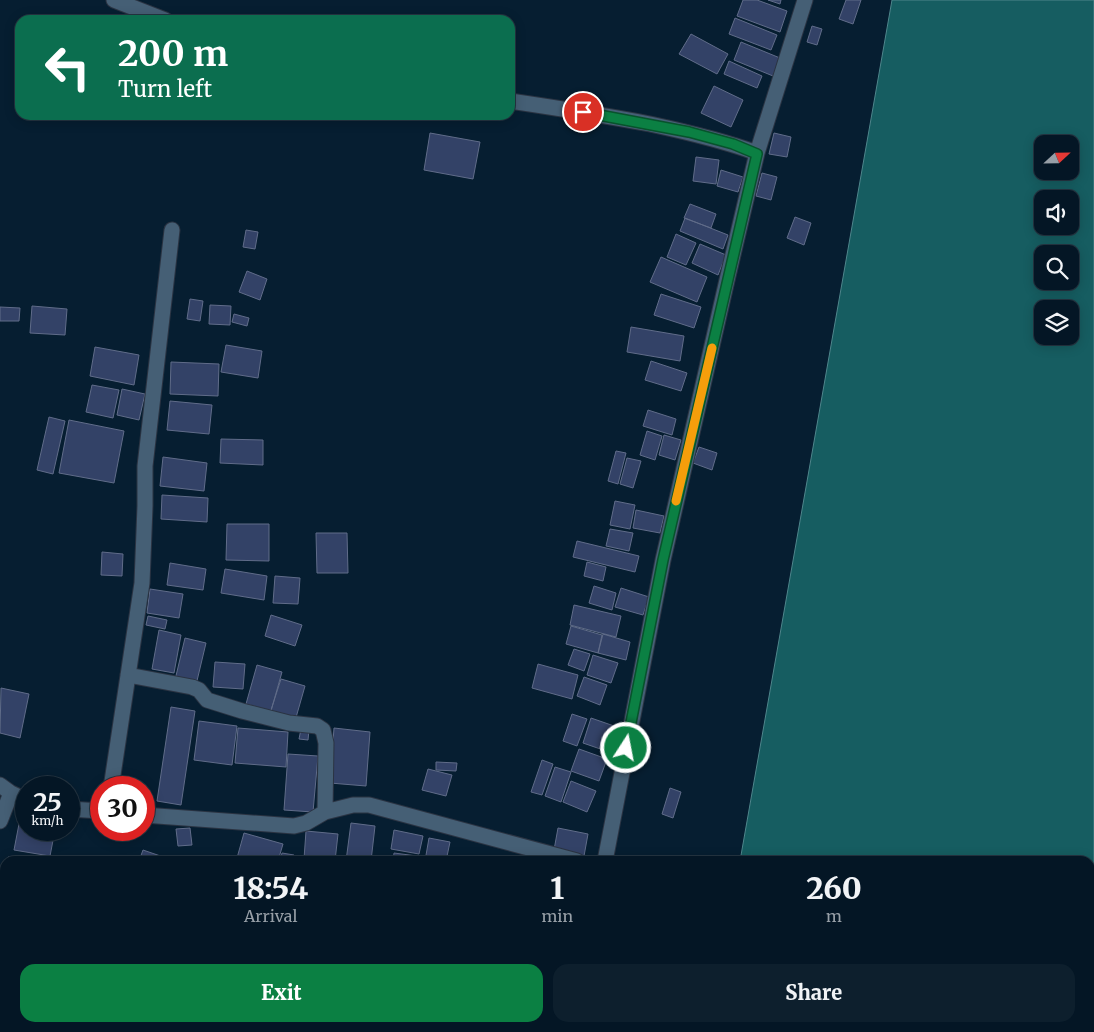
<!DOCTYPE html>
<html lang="en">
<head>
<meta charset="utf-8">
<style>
	body { margin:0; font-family:Merriweather,serif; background:#0d1f2d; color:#f1f3f6; height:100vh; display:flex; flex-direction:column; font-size:19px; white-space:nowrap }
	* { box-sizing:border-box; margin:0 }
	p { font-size:16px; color:#979fa7 }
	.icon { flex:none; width:28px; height:28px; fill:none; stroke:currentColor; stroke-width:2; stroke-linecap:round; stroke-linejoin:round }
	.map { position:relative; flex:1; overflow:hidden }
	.panel { position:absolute; left:0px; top:856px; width:1095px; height:176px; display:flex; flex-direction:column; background:#041625; border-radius:15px 15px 0 0; box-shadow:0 2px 12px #0003,0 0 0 1px #253542 }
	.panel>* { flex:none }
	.hud { position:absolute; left:15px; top:15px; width:500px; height:105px; border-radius:15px; box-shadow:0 2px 12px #0003,0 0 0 1px #253542; background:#0b6e4f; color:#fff; overflow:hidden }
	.needle { width:32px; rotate:68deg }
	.controls { position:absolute; left:1034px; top:135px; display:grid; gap:10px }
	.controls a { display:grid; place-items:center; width:45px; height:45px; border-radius:10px; background:#041625; box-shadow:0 2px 12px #0003,0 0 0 1px #253542; font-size:25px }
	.speed { position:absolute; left:15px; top:776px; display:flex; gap:10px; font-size:25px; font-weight:700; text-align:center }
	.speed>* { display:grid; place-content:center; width:65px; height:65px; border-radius:50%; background:#041625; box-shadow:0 2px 12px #0003,0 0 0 1px #253542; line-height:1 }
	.speed small { font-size:12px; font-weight:400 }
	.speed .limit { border:8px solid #d22; background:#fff; color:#111 }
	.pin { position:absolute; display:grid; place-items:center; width:42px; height:42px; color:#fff; margin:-21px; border:2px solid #fff; border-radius:50%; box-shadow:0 1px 5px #0007 }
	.me { position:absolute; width:55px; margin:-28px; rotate:11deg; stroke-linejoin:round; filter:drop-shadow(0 0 4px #0008) }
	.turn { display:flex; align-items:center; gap:18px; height:105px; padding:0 20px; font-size:22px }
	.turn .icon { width:65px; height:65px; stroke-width:2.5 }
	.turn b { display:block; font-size:35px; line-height:42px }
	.eta { display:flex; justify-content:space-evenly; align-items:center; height:85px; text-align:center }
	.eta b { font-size:30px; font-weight:800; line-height:35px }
	.action { display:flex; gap:10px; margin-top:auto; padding:10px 20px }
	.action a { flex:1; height:58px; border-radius:15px; background:#0b8043; color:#fff; font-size:20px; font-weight:800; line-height:58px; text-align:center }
	.action a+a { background:#0d1f2d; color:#f1f3f6 }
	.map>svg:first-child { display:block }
	.water { fill:#165d61; stroke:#4f868c; fill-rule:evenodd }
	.building { fill:#334267; stroke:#606c89 }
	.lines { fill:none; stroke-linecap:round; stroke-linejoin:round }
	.minor-casing { stroke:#2b3443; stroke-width:17 }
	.minor { stroke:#455f75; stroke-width:15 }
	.route-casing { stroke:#07532c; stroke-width:12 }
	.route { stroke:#0b8043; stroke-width:9 }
	.slow { stroke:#f59e0b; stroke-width:9 }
</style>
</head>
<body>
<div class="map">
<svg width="1094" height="1032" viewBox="0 0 1094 1032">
	<rect width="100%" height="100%" fill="#061e31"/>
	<path class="water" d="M892,0H1094V1032H709L710,1028H1090V861H740ZM1042,144H1070V171H1042ZM1042,199H1070V226H1042ZM1042,254H1070V281H1042ZM1042,309H1070V336H1042Z"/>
	<path class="building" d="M743,0H757L787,11L780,32L737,16Z
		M768,0H781L780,4Z
		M846,0H861L853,24L839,19Z
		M735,18L777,35L771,50L729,34Z
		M812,26L822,29L817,45L807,42Z
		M691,34L728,54L717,74L679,54Z
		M741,42L780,58L773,76L734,60Z
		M729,61L762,76L757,88L724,74Z
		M714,86L743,100L731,127L701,113Z
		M430,133L480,142L473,179L424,170Z
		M774,133L791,137L787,157L769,154Z
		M696,157L719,160L716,184L693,181Z
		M721,170L743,177L738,192L717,186Z
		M762,173L777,177L771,200L756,196Z
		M690,204L716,214L711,228L684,218Z
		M795,217L811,223L804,245L787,238Z
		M685,218L728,235L723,249L680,231Z
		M246,230L258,232L255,249L243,247Z
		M676,234L696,243L686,265L667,257Z
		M700,244L726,255L718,275L692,263Z
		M661,257L707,277L697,302L650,282Z
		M247,271L267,279L260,300L239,292Z
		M661,294L701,307L694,328L654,315Z
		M190,299L203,301L200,321L187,319Z
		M210,305L231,306L230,325L209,324Z
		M32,306L67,309L65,335L30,333Z
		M0,307L20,308L19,321H0Z
		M234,314L249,318L247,326L232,322Z
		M631,327L684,336L680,361L627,352Z
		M226,345L262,351L258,378L221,372Z
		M95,347L139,355L134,385L90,376Z
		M651,361L687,373L681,391L645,380Z
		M171,362L219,364L218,396L170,394Z
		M92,385L119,390L113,418L86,412Z
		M122,389L145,394L139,420L117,415Z
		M170,401L212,405L209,434L167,430Z
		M648,410L676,419L672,435L643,426Z
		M49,417L65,421L53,474L37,470Z
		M69,420L124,431L114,483L59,473Z
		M647,431L662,436L655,460L640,455Z
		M664,435L681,440L675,460L659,455Z
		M221,439L263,440V465L220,463Z
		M699,447L717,453L712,470L693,463Z
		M616,451L626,453L618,484L608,481Z
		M163,457L207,463L204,491L160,486Z
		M627,458L641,461L633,488L620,484Z
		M162,495L208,498L207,522L161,519Z
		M615,501L635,505L630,529L610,525Z
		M636,510L664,516L660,533L633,528Z
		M227,524H269V561L226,560Z
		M610,529L633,533L629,551L606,546Z
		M316,533H347L348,573H317Z
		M577,541L639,556L635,572L573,557Z
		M102,552L123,554L122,576L101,575Z
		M587,562L606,567L603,581L584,576Z
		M170,563L206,569L203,590L167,585Z
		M225,569L267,576L264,600L221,593Z
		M275,576L300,578L298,604L273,603Z
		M594,586L616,593L612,610L589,603Z
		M621,588L649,597L643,615L615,607Z
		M150,589L183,594L179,618L147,613Z
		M574,605L621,616L616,637L570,625Z
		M271,615L302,625L295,646L265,636Z
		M148,616L167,620L165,629L146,625Z
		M571,626L602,635L598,653L566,644Z
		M159,630L181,635L174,673L152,669Z
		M603,634L630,642L626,660L598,653Z
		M185,638L206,643L196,685L175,680Z
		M574,649L590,654L584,671L568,665Z
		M593,655L618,663L611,683L587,675Z
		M215,662L245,664L243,689L213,687Z
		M538,664L578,675L572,699L532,688Z
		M257,665L282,672L271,711L246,704Z
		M584,677L607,685L600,705L577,696Z
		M281,679L305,686L295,721L270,713Z
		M1,688L29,694L20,738L0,733Z
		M171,707L195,711L181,805L157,801Z
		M572,714L587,719L577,746L563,741Z
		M591,718L617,727L609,752L583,743Z
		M199,721L237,726L232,765L194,760Z
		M238,728L288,732L286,767L235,763Z
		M334,728L370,732L366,786L330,783Z
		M301,729L309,730L308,740L299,739Z
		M579,749L607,759L599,781L571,771Z
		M288,754L318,756L313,812L284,810Z
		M542,760L553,764L542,795L531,792Z
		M436,762L457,763L456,771L436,770Z
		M555,767L571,772L561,802L545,796Z
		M428,769L452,775L446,796L422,790Z
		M571,781L596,791L587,812L563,802Z
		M670,788L681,792L673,818L662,814Z
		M351,823L375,826L371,861H346Z
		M19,824L26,825V830H55L50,856L14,850Z
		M190,828L192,845L178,846L176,829Z
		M558,828L588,834L584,856L554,850Z
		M394,830L423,836L419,854L391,849Z
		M306,831L338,834L335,861L304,859Z
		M244,833L283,844L278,861H247L237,858Z
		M429,838L450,842L446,861H425Z
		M143,850L175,861H139Z
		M282,853L294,855L293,861H280Z
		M394,853L417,856L416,861H393Z
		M8,857L47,861H8Z
		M435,1028H468L467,1032H434Z
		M472,1029L489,1030V1032H472Z"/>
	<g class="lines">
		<g class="minor-casing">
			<path id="minor" d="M114,0L165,20
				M510,101C557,108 603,115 650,124C687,132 722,140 757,153
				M128,675L192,687L199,690L207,700L242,711L289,723L317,726L323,730L326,743L325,812
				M0,785L11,793L26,800
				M111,788L142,583L145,506V466L172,230
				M69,809L101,811
				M144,815L294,826L306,823L325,812L353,805H369L577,861
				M0,821L11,793
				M605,861L663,560L727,280L757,153L805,0
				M568,1032V1028"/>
		</g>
		<use href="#minor" class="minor"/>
	</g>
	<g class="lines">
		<g class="route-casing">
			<path id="route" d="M583,112L689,132L733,144L757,154L663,560L626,748"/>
		</g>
		<use href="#route" class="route"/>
		<path class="slow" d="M676,501L712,348"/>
	</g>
</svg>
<div class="controls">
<a><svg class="needle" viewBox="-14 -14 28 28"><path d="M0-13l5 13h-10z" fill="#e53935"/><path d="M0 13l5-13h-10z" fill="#979fa7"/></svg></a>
<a><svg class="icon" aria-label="sound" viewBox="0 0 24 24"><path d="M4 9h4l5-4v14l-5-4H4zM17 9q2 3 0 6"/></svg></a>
<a><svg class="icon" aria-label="search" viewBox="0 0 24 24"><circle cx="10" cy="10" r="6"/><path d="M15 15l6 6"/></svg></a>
<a><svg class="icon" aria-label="layers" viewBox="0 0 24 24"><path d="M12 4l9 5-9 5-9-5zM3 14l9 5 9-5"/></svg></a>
</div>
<div class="speed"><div>25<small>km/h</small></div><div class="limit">30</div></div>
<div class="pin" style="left:583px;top:112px;background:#d93025"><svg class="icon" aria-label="arrive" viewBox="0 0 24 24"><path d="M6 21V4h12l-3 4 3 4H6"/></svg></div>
<svg class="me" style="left:626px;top:748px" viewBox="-20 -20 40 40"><circle r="17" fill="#0b8043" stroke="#fff" stroke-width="3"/><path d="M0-11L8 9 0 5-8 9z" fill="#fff"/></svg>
<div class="hud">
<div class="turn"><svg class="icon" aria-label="left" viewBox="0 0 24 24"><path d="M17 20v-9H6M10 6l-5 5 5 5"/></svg><div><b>200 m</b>Turn left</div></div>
</div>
<section class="panel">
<div class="eta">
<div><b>18:54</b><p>Arrival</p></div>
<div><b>1</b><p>min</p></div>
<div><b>260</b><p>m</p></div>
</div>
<div class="action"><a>Exit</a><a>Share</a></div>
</section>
</div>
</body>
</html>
